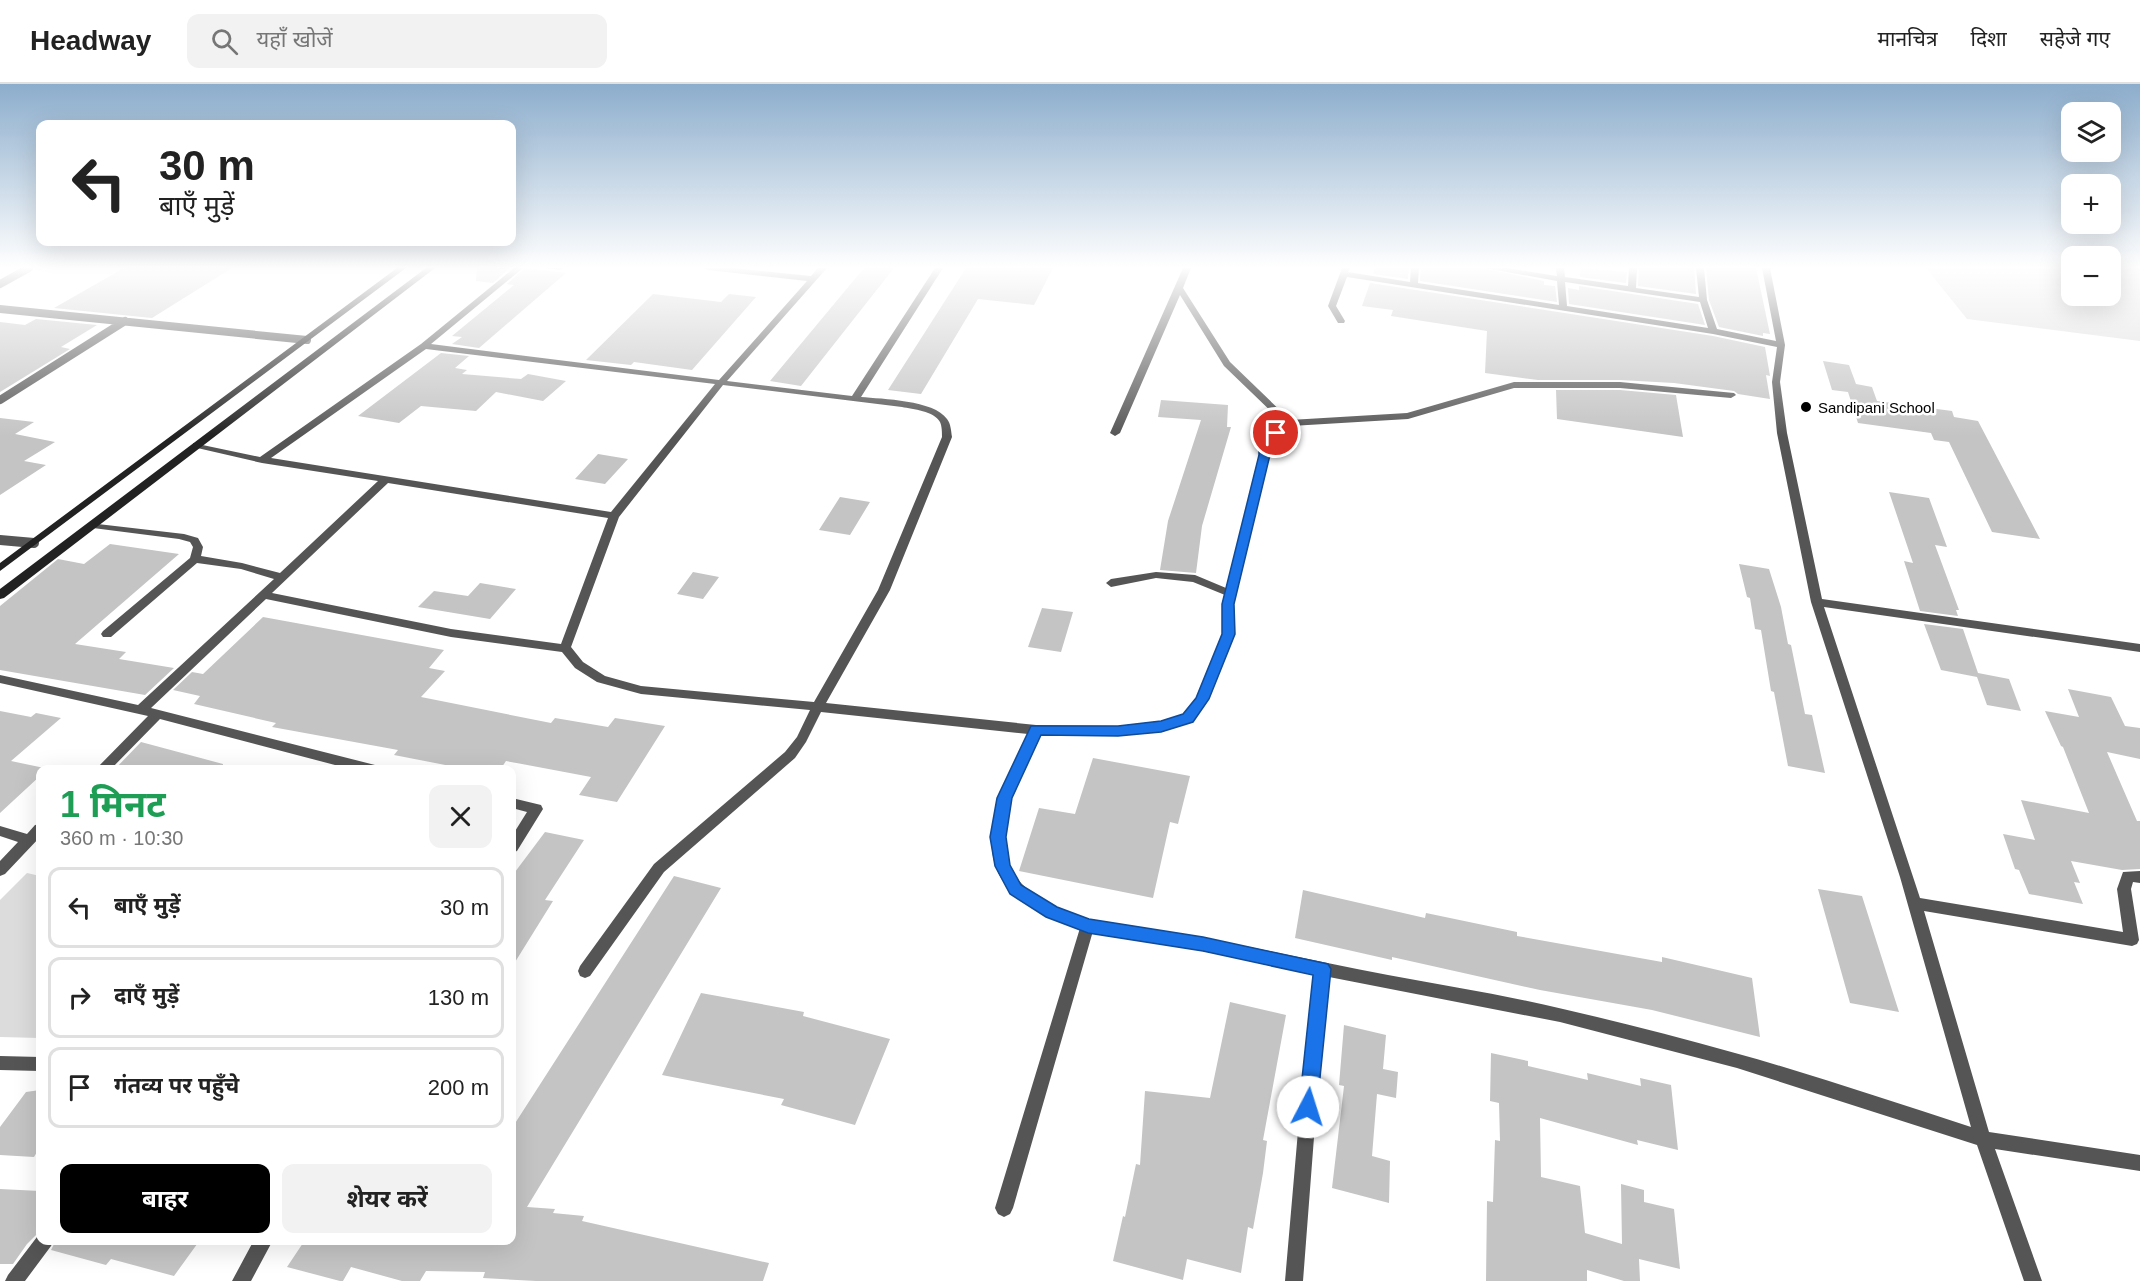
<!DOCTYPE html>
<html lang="hi">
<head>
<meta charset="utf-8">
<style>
	body { margin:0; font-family:Arial,"Noto Sans Devanagari",sans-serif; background:#f2f2f2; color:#222; height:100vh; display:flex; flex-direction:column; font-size:22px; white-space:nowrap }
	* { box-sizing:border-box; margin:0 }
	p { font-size:20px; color:#767676 }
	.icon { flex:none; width:33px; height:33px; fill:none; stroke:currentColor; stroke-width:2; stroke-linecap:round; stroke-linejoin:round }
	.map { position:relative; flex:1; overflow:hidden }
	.drawer { position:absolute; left:36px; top:681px; width:480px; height:480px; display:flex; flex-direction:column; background:#fff; border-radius:12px; box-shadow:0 6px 24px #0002 }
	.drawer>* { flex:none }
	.top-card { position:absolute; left:36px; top:36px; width:480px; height:126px; border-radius:12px; box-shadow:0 6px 24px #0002; background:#fff; color:#222; overflow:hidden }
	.buttons { position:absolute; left:2061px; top:18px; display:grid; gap:12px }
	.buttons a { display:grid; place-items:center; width:60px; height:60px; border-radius:12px; background:#fff; box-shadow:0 6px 24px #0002; font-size:30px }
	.pin { position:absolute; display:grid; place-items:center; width:51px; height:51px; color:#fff; margin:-26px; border:3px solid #fff; border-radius:50%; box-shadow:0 2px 6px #0007 }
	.me { position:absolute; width:66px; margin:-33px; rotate:5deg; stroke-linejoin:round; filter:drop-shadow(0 0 4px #0008) }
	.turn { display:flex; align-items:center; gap:21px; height:126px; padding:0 24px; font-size:27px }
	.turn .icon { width:78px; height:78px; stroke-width:2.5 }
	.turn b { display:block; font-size:42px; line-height:51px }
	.round { display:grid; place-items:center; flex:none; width:63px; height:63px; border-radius:12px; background:#f2f2f2 }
	.headline { display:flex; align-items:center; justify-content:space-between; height:102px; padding:0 24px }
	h1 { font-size:36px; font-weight:700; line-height:45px; color:#1e9e55 }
	.cta { display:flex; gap:12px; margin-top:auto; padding:12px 24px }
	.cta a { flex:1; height:69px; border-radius:12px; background:#000; color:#fff; font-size:24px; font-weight:700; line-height:69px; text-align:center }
	.cta a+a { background:#f2f2f2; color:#222 }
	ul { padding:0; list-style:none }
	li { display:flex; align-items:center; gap:18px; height:81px; margin:0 12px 9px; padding:0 12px; border:3px solid #e0e0e0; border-radius:12px }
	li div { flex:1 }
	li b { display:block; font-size:22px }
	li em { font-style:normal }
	header { display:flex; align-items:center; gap:36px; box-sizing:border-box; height:84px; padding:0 30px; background:#fff; border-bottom:2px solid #e0e0e0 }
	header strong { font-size:28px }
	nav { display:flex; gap:33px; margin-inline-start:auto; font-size:21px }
	.search { width:420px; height:54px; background:#f2f2f2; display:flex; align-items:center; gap:15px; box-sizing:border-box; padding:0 21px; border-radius:12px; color:#767676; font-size:22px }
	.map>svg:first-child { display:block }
	.green { fill:#dcdcdc }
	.building { fill:#c4c4c4 }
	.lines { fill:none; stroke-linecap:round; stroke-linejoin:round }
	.service-far1 { stroke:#555; stroke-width:8 }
	.service { stroke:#555; stroke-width:10 }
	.minor { fill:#555; fill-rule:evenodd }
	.secondary { fill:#222; fill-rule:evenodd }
	.route { fill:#1a73e8; stroke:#114b97; stroke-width:1.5 }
	.poi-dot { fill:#000; stroke:#fff; stroke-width:2 }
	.labels { text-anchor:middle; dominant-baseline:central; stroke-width:5; stroke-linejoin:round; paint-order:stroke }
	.far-poi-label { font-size:15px; fill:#000; stroke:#fff; text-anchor:start }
</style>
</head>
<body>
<header>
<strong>Headway</strong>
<div class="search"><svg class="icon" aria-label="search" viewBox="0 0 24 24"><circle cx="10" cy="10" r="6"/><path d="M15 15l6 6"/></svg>यहाँ खोजें</div>
<nav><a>मानचित्र</a><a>दिशा</a><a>सहेजे गए</a></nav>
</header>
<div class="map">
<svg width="2140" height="1197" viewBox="0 0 2140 1197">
	<rect width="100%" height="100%" fill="#fff"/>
	<path class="green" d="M1926,184H2071L2072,212H2110L2111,184H2140V257L1967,235Z
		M27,789L40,792V954L0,953V816Z"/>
	<path class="building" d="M124,184H232L152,234L54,224Z
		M477,184H510L493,199L476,197Z
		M525,184L566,189L479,264L452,260L462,253L452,252L514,201L507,200Z
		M864,184H894L801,302L770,297Z
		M966,184H1053L1034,221L978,215L921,310L888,306Z
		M1375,184H1409L1408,195L1373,190Z
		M1421,184H1483L1544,197V201L1555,202L1557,218L1420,197Z
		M1581,184L1627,188L1626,199L1580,193Z
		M1639,184H1694L1696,210L1638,202Z
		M1706,184H1756L1770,250L1763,249V252L1719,243L1709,216Z
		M1370,199L1713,252L1765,263L1770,292L1766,291L1770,315L1738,310L1734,307L1674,299L1620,296H1538L1485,289L1487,247L1391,232L1393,226L1362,222Z
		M1579,202L1698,220L1705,241L1569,220L1568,204L1579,206Z
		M653,210L721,218L729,210L756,213L692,286L634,278L631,281L586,276Z
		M36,235L97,241L61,263L70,265L0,308V238L25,241Z
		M441,269L469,272L455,284L467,286L462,290L521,295L528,290L566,297L543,317L496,308L476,327L421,322L399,339L358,332Z
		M1823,277L1849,281L1856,300L1872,303L1877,317L1952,327L1954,333L1978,337L2040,455L1992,448L1949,358L1934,356L1931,349L1858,339L1848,308L1832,306Z
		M1556,306H1620L1676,311L1683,353L1557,335Z
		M1161,316L1228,321L1227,343H1231L1202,442L1196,489L1160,486L1168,437L1201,336L1158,333Z
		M0,334L34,338L15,350L55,358L24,377L46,381L0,411Z
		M598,370L628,375L605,400L575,395Z
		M1889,408L1929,414L1947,463L1935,461L1959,526H1956L1958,532L1920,527L1904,477L1913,479Z
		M840,413L870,418L850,451L819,446Z
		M110,460L179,470L75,560L126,568L119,575L174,584L145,611L0,586V522L58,475L84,480Z
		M1739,480L1769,485L1781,523L1788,560L1791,561L1805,630L1812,631L1825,689L1788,682L1774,608L1771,607L1761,546L1755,545L1750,514L1747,513Z
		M693,488L719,493L703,515L677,510Z
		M480,499L516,505L490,535L418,523L434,507L468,512Z
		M1042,524L1073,528L1061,568L1028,563Z
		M263,533L444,566L429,584L445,587L421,613L551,639L555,634L608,643L615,634L665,642L617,718L579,711L591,693L506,677L500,686H471L394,671L398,666L272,643L276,639L194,620L200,612L173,606L192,588L203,590Z
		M1924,540L1963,545L1978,589L2009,595L2021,627L1987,621L1977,593L1941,586Z
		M2068,605L2111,613L2125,642L2140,644V675L2107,668L2137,737H2140V785L2122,786L2071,777L2080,799L2074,798L2083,820L2029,810L2019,786L2015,785L2003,750L2035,756L2021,716L2089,729L2063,663L2061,662L2045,627L2079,633Z
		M0,627L31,633L36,629L61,634L11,677L49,685L40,686V692L0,729Z
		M141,658L223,680V686H114Z
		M1093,674L1190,692L1178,740L1170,738L1153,814L1019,787L1039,724L1075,730Z
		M545,748L584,756L545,816L553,817L512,883V792Z
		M674,792L721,804L527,1123L555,1125L553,1129L584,1132L582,1137L769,1179L763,1197H536L483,1194L485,1188L426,1187L420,1197H402L351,1183L343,1197H340L287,1183L305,1156H512V1044Z
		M1818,805L1862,812L1899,928L1850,919Z
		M1303,806L1425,834L1426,829L1517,848V852L1662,878V873L1752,894L1760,953L1652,926L1540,906L1392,873V876L1295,854Z
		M701,909L804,928L803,932L890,955L855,1041L781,1021L784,1015L662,991Z
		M1230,918L1286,931L1263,1056L1267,1057L1263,1089L1253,1145L1248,1143L1241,1189L1187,1175L1183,1196L1113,1177L1123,1132L1125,1133L1136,1080L1140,1081L1145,1007L1210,1014Z
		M1344,941L1386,951L1383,985L1398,988L1396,1014L1377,1010L1372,1072L1390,1077L1389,1119L1332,1104L1344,1002L1339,1001Z
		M1491,969L1528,977V982L1588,996L1587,989L1641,1002L1640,994L1671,1001L1678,1066L1637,1056L1638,1061L1540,1034L1541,1093L1580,1102L1585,1149L1622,1160L1621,1100L1644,1106V1118L1674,1125L1680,1185L1639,1175L1640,1197H1624L1587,1186V1197H1486L1487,1117L1493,1118L1495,1056L1500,1057L1499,1019L1490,1017Z
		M40,1006V1063L34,1073L0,1071V1043L26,1008Z
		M0,1105L40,1107V1147L27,1160L13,1180H0Z
		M56,1156H200L174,1192L111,1175L106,1181L51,1166Z"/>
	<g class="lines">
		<path class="service-far1" d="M0,200L29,184
			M0,225L307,256
			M0,316L125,237"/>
		<path class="service" d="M0,456L34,459"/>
		<path class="minor" d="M514,184H523L431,260L719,296L807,197L708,186L704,184H733L811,192L818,184H827L727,297L852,312L935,184H943L861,313C882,315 934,316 947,335C951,340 951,347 952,353L890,506L826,619L1036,641L1118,642L1161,637L1184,631L1197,613L1222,550V520L1225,511L1193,498L1156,494L1111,503L1106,499L1111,495L1156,488L1195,491L1226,504L1259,371L1260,359L1283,339L1224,282L1180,211L1120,349L1115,352L1110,349L1183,184H1191L1183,204L1230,278L1290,336L1407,329L1514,298H1620L1734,309L1736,311L1731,314L1620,304H1514L1408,335L1291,342L1270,360L1269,371L1234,520V550L1208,615L1192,637L1161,647L1118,652L1040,651C1020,693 981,759 1022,800C1064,843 1146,844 1201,854C1264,865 1325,879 1388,891C1446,902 1505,911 1563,925C1620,938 1678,953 1735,969C1815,991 1893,1018 1971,1043L1900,793L1811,518L1777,349L1772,298L1777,263L1713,250L1347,193L1336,222L1345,237L1344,239H1338L1328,222L1342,184H1350L1348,188L1410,198L1411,184H1419L1418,199L1559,221L1557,197L1485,184H1507L1557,192L1556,184H1564L1565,193L1628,202L1629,184H1637L1636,204L1699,213L1696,184H1704L1707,216L1717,245L1776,257L1762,184H1770L1785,261L1780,298L1787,349L1822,515L2140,560V568L1824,523L1920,814L2123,848L2117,805L2123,788L2140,787V799L2133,798L2131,805L2139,856L2137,860L2132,862L1924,827L1989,1048L2140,1071V1087L1995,1065L2042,1197H2024L1977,1061L1737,984L1560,938L1329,893L1318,1001L1303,1197H1285L1302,1001L1314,890L1202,866L1093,847L1013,1124L1010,1130L1004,1133L998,1130L995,1124L1080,844C960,806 983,741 1028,650L821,628L806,658L795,674L664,788L590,892L585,894L580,892L578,887L580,882L654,780L785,668L797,653L810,626L641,610L597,598L575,584L562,568L451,553L266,515L151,624L375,681L381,686H354L160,635L110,686H95L148,632L0,599V591L138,621L274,495L241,485L197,479L111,553H103L101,550L103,547L190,474L193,463L190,458L179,455L93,444L89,443L88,441L89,439L184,450L198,454L203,463L201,472L242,479L280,489L378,397L262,379L193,363V359L260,373L421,260ZM1565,198L1700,218L1708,244L1567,222ZM426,265L715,300L611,428L271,374ZM723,301L902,323C913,325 934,327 940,338C942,342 942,349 942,353L878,506L814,618L641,602L605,592L583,578L571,563L619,433ZM388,399L608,434L561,560L451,545L272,509Z
			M546,184H563L559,186Z
			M512,714L541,721L543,725L517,767L512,769V752L527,728L512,724Z
			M40,740V753L5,790L0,792V777L18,758L0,752V742L27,750L35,741Z
			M0,972L40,973V987L0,986Z
			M40,1149V1156H54L51,1162L25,1197H5L8,1191Z
			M254,1156H273L251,1197H232Z"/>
		<path class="secondary" d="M397,184H406L0,487V479Z
			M426,184H435L4,514L0,515V505Z"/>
	</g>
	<linearGradient id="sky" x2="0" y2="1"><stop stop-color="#8cadcc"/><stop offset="0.52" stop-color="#fff"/><stop offset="1" stop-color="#fff" stop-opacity="0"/></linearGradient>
	<rect width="2140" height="352" fill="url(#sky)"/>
	<path class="route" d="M1276,345L1282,349L1270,360V371L1234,520L1235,550L1209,615L1193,638L1161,648L1118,652L1041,651L1012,714L1006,753L1010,781L1021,801L1057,823L1089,835L1203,853L1328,880L1331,885L1317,1023L1315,1029L1308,1032L1302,1029L1299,1023L1313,891L1203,867L1088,849L1046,833L1010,810L995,782L990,753L997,714L1031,642H1118L1161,637L1183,630L1196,614L1222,550V520L1259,371V359Z"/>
	<circle class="poi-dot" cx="1806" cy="323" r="6"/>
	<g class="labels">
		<g class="far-poi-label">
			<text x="1818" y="323">Sandipani School</text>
		</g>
	</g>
</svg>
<div class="buttons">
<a><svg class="icon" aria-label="layers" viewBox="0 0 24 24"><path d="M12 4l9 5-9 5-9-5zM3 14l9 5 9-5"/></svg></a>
<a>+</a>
<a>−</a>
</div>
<div class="pin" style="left:1276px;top:349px;background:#d93025"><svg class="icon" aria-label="arrive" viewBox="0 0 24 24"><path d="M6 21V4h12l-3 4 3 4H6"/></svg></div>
<svg class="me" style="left:1308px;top:1023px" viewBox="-20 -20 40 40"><circle r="19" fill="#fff"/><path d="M0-13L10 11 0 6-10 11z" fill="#1a73e8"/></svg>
<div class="top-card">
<div class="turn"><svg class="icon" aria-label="left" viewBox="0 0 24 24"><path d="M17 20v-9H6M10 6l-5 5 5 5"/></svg><div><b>30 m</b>बाएँ मुड़ें</div></div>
</div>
<section class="drawer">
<div class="headline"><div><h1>1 मिनट</h1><p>360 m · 10:30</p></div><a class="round"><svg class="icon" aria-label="close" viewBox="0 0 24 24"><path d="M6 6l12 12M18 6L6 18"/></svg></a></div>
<ul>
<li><svg class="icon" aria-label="left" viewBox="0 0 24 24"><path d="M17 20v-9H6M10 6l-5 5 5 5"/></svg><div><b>बाएँ मुड़ें</b></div><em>30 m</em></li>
<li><svg class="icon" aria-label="right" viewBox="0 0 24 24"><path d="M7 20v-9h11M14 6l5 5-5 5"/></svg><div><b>दाएँ मुड़ें</b></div><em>130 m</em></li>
<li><svg class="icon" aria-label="arrive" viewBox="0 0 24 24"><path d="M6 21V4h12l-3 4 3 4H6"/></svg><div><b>गंतव्य पर पहुँचे</b></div><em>200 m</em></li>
</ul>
<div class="cta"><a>बाहर</a><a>शेयर करें</a></div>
</section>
</div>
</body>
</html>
